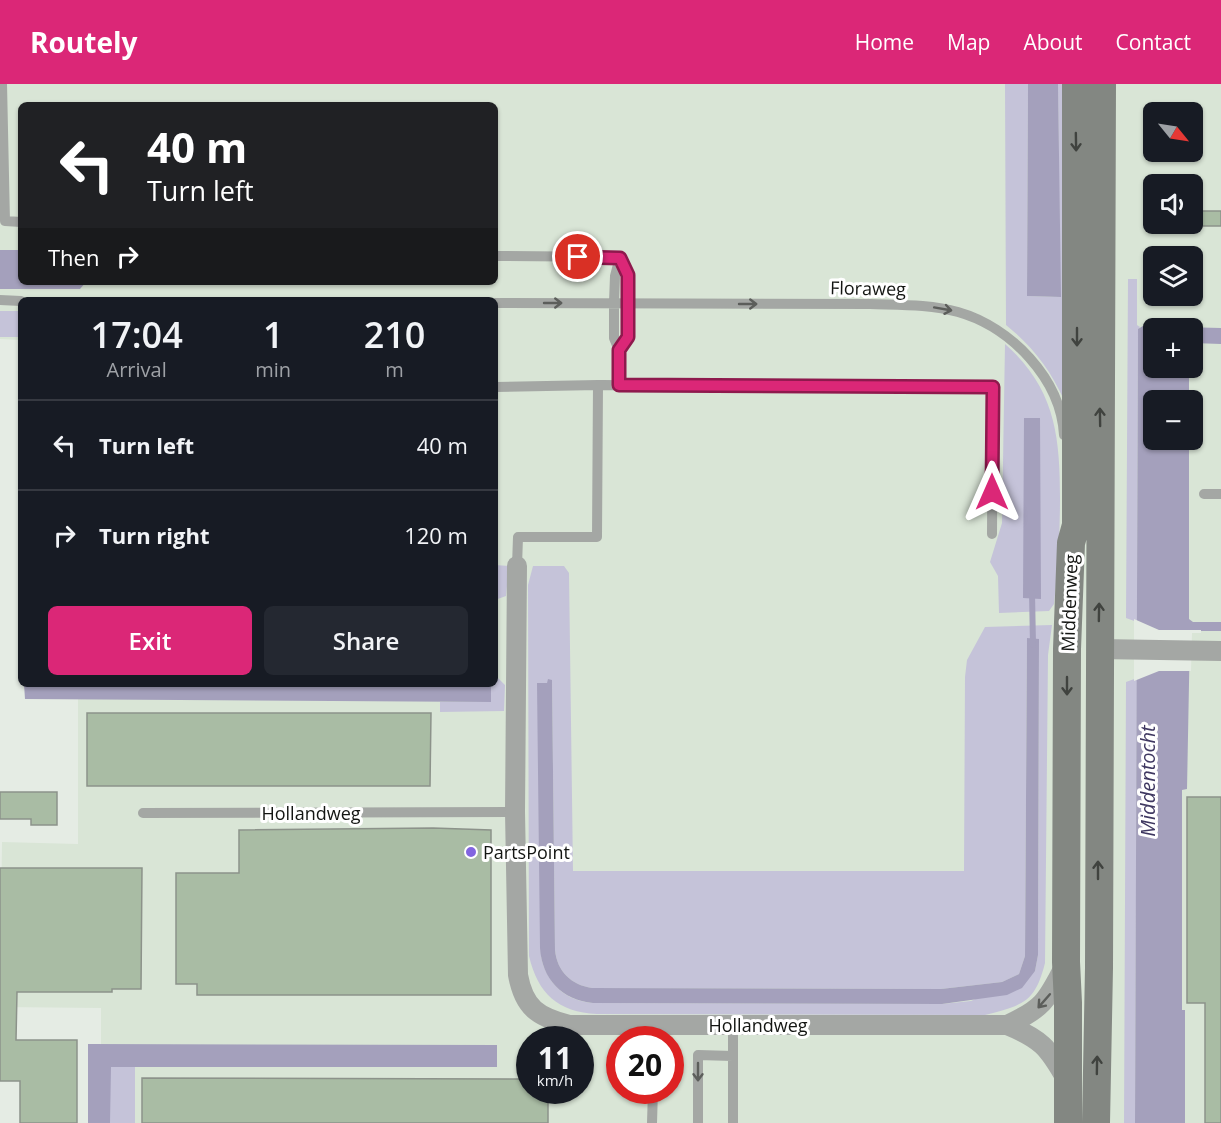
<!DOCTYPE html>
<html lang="en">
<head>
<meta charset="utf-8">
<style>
	body { margin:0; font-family:"Open Sans",sans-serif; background:#242831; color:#f1f3f6; height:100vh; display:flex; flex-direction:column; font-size:22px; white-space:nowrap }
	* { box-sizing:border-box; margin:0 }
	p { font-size:20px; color:#9ea1a6 }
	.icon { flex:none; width:33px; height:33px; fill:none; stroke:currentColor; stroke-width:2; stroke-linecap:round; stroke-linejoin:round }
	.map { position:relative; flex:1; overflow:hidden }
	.sheet { position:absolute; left:18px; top:213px; width:480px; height:390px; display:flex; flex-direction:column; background:#171b24; border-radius:9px; box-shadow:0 2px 4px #0004 }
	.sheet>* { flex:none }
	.top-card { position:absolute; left:18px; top:18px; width:480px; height:183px; border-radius:9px; box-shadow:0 2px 4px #0004; background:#202124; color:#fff; overflow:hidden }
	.needle { width:39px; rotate:120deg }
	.tools { position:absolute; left:1143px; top:18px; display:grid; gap:12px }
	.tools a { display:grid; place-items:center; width:60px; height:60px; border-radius:9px; background:#171b24; box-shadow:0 2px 4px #0004; font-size:30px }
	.speed { position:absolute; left:516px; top:942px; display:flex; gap:12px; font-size:30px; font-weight:700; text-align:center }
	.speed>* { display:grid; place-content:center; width:78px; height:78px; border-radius:50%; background:#171b24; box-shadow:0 2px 4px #0004; line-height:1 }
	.speed small { font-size:15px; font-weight:400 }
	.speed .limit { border:9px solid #d22; background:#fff; color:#111 }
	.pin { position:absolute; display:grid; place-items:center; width:51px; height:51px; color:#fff; margin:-26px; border:3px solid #fff; border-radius:50%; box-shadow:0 2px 6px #0007 }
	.me { position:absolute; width:66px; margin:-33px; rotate:0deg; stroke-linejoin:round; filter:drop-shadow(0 0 4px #0008) }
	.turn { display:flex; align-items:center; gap:21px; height:126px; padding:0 30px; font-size:27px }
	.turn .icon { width:78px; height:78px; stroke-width:2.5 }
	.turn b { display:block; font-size:42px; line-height:51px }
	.then { display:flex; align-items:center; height:57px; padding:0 30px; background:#0003; gap:12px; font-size:22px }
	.eta { display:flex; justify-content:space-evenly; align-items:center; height:102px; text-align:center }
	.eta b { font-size:36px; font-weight:600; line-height:42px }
	.primary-button { display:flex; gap:12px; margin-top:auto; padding:12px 30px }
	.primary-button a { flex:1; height:69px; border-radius:9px; background:#db2777; color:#fff; font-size:24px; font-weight:600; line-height:69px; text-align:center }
	.primary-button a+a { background:#242831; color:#f1f3f6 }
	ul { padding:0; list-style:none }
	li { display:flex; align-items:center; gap:18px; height:90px; padding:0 30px; border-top:2px solid #363941 }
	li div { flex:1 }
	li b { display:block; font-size:22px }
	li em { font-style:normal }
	header { display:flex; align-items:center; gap:36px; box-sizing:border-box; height:84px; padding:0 30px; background:#db2777; color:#fff }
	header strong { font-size:28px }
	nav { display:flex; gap:33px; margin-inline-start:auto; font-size:21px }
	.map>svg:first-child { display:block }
	.built { fill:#d9e5d6; fill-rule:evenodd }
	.green { fill:#c5c3d9; fill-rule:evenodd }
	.water { fill:#a4a0bc }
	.pier { fill:#e5ece4 }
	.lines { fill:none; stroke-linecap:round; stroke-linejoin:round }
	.stream { stroke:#a4a0bc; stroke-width:6 }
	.building { fill:#a9bca4; stroke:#8c928a; stroke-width:1.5 }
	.lane { stroke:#a4a7a4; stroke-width:10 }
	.street { stroke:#a4a7a4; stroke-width:20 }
	.secondary { stroke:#838782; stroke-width:28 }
	.oneway { stroke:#40433f }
	.oneway2 { stroke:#5c5e5b }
	.route-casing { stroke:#8e194d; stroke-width:15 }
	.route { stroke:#db2777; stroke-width:10 }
	.poi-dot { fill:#8265e0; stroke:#fff; stroke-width:2 }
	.labels { text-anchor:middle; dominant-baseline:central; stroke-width:6; stroke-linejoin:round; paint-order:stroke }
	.street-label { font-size:18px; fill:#131512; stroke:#fff }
	.poi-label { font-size:18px; fill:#131512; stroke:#fff; text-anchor:start }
	.water-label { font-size:20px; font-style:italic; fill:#3f3861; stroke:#fff }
</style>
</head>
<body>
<header>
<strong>Routely</strong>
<nav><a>Home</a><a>Map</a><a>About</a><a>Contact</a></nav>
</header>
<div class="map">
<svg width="1221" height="1039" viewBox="0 0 1221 1039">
	<rect width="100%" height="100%" fill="#e5ece4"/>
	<path class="built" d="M0,0H1221V1039H101V924L0,923L2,758L78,760V607L495,600V216H21V256L0,255ZM21,21H495V198H21ZM1154,28H1192V68H1154ZM1154,100H1192V140H1154ZM1154,172H1192V212H1154ZM1154,244H1192V284H1154ZM1154,316H1192V356H1154ZM530,956H580V1006H530ZM620,956H670V1006H620Z"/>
	<path class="green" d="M1005,0H1028L1027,212L1060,213L1058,0H1069L1064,316C1050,285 1032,262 1006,241Z
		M1128,195H1137V241L1140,243L1138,246L1137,538L1126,534Z
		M0,227H21V253H0Z
		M1005,260C1055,304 1060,352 1060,414C1060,450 1058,485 1054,520L1049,527L999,529L998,492L990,478L1002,439ZM1024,334H1039V496L1023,500L1024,497Z
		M495,481L509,482L506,512L495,516Z
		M533,482H564L569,489L573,787H964L965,593L967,576L985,543L1052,541L1048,571L1045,879C1035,919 1023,921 985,931L597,930C558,928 538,910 529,872L528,501ZM1027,555H1039L1038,871L1035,887L971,917L942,920L593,919C566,917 547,900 541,873L538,599H547L552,596L555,866C557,887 571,901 592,904L941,905L1002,898L1019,890L1025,872Z
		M495,591L505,601L504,627L440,628V618H490L491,600H495Z
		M1137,594L1135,1039H1124L1126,598Z
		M110,983H135V1039H110Z"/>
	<path class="water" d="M1028,0H1058L1061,213L1027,212Z
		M0,166H21V198H86L80,205H0Z
		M1143,242L1221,244V260L1193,259L1192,244H1154V284H1189V316H1154V356H1189V535L1193,538H1221V547H1190L1187,705L1182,706V926H1185V1039H1135L1138,245Z
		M1024,334H1040L1041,515L1023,514Z
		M1027,554L1039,555L1038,871L1035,887L1022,904L1007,911L942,920L593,919C562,916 542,895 540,864L537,599H547L548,595L552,596L555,866C557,887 571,901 592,904L941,905L1002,898L1019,890L1025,872Z
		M24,600H491V618L25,615Z
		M88,960L497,961V983H111L110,1039H88Z"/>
	<path class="pier" d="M1134,535L1159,546H1201V549H1192L1191,587H1159L1134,597Z"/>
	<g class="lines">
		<path class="stream" d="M1032,509L1033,561"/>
	</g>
	<path class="building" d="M1201,127H1221V142H1201Z
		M87,629H431L430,702H87Z
		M0,708H57V741H31V735H0Z
		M1187,713H1221V1039H1205V919H1187Z
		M433,744L491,746V911H197V900H176V789H239V746Z
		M0,784H142L141,905H112V908H17L16,956H77V1039H20V997H0Z
		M142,994L530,995V1006H548V1039H142Z"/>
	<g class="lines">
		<path class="lane" d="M2,0L5,137L21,138
			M495,172L620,173
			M0,216L21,217
			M495,219L870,220C899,221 930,220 958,228C1011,243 1061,295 1064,351
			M619,266L628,253L629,191L620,173
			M619,301V266L614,254V219L615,192L620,173
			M495,303L598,301
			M1204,410H1221
			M517,482L518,453H597L598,301L993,303L992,450
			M143,729L515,728
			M652,1039L653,1006
			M698,1039V971L733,972
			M733,1039V941"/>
		<path class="street" d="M517,482L515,728L518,891C524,924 538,933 569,941H1007C1041,955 1048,963 1066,995
			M1099,565L1221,567
			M1007,941C1042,925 1047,917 1064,883"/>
		<path class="secondary" d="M1068,1039V919L1066,878L1067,565L1071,459L1076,441V0
			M1096,1039L1099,884L1102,0"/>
	</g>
	<defs><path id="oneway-shaft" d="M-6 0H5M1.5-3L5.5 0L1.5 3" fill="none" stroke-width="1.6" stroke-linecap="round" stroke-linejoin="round" transform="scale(1.5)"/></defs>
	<g class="oneway">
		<use href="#oneway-shaft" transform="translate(1076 58) rotate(89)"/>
		<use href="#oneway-shaft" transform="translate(1077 253) rotate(90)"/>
		<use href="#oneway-shaft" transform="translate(1100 333) rotate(-91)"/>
		<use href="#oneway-shaft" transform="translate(1099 528) rotate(-89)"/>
		<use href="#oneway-shaft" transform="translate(1067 602) rotate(90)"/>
		<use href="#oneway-shaft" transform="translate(1098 786) rotate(-90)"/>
		<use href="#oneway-shaft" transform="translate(1097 981) rotate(-89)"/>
	</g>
	<g class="oneway2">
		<use href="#oneway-shaft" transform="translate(553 219)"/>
		<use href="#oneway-shaft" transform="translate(748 220)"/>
		<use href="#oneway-shaft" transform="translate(943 225) rotate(10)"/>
		<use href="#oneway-shaft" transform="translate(1044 917) rotate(131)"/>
		<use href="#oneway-shaft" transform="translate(698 988) rotate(90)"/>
	</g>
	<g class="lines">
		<g class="route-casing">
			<path id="route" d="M578,173L620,174L628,191V253L619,266V301L993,303L992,408"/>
		</g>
		<use href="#route" class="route"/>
	</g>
	<circle class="poi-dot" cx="471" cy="768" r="6"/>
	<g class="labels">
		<g class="street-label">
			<text transform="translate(868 204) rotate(1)">Floraweg</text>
			<text transform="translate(1069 519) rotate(-88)">Middenweg</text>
			<text x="311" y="729">Hollandweg</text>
			<text x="758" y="941">Hollandweg</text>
		</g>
		<g class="poi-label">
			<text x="483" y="768">PartsPoint</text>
		</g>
		<g class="water-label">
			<text transform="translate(1147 697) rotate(-90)">Middentocht</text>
		</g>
	</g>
</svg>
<div class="tools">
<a><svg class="needle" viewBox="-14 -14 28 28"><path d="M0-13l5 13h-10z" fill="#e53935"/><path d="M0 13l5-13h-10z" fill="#9ea1a6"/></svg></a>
<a><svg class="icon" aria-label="sound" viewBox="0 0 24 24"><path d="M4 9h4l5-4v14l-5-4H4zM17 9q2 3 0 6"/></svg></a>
<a><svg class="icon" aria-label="layers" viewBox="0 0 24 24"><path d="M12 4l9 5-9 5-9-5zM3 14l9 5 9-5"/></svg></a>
<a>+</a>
<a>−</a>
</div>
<div class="speed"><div>11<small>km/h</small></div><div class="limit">20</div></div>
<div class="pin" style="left:578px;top:173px;background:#d93025"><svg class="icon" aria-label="arrive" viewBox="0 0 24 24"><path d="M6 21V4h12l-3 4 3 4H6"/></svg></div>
<svg class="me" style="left:992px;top:408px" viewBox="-20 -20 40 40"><path d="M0-17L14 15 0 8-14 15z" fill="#db2777" stroke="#fff" stroke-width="4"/></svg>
<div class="top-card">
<div class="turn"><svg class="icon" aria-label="left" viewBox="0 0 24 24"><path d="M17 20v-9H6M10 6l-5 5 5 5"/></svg><div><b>40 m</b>Turn left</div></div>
<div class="then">Then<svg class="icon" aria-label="right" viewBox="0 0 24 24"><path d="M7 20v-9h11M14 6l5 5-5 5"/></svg></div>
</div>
<section class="sheet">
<div class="eta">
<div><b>17:04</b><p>Arrival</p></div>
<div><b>1</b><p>min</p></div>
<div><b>210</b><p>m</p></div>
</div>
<ul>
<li><svg class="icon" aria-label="left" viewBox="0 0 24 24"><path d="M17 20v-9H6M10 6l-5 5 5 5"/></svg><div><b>Turn left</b></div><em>40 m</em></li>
<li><svg class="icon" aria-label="right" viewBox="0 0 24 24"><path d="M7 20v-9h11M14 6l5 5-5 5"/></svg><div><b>Turn right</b></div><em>120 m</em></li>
</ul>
<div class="primary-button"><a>Exit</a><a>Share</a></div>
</section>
</div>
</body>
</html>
